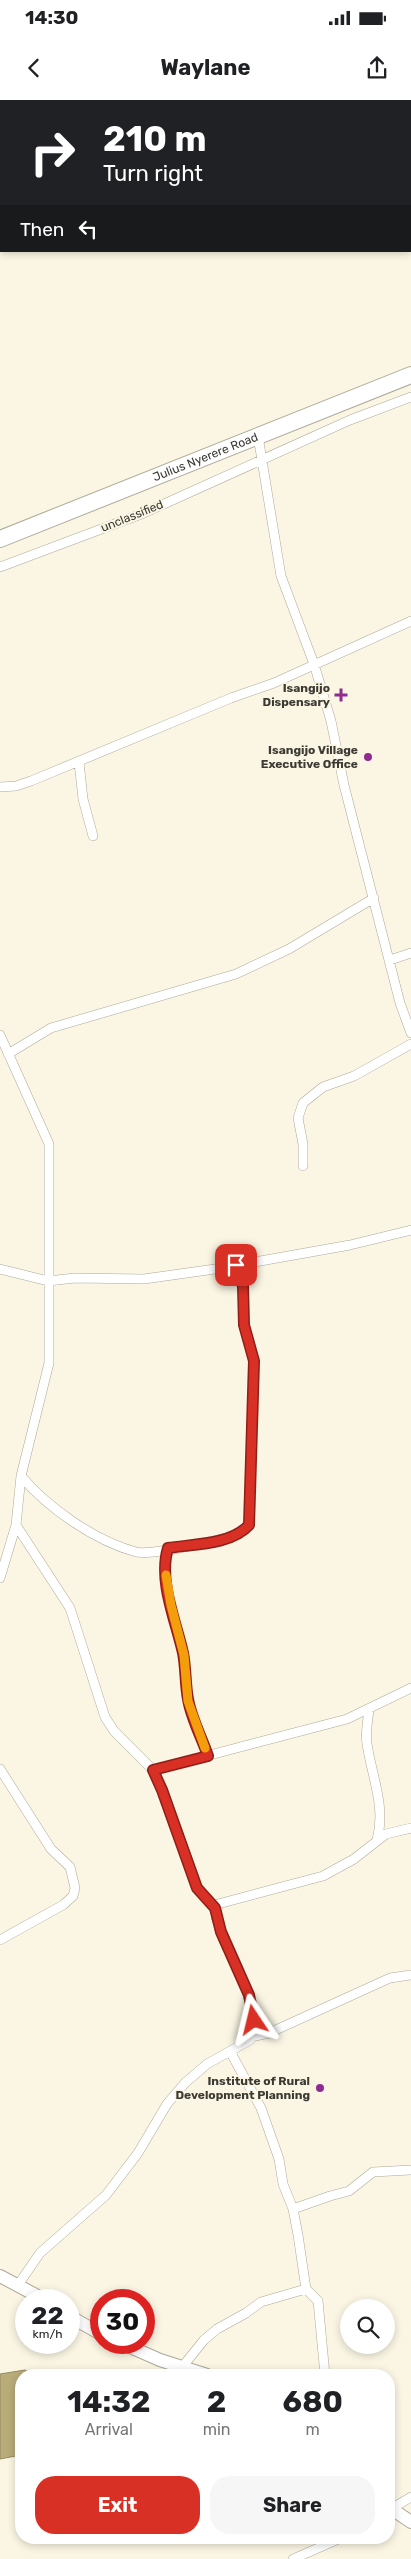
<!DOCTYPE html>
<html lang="en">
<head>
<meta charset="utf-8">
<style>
	body { margin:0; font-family:Rubik,sans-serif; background:#f6f6f6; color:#202124; height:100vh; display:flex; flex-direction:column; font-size:19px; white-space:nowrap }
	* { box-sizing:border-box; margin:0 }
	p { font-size:16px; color:#757577 }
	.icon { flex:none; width:28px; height:28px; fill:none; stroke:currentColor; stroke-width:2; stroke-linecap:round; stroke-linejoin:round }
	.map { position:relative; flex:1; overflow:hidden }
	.details { position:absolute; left:15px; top:2269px; width:380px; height:175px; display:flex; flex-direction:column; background:#fff; border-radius:20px; box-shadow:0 2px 8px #0003 }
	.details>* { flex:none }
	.guide { position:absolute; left:0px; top:0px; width:411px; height:152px; box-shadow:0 2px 8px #0003; background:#202124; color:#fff; overflow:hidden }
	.tools { position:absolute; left:340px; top:2199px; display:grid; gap:10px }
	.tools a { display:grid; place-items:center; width:55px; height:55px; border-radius:50%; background:#fff; box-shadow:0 2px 8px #0003; font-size:25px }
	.speed { position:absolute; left:15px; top:2189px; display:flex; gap:10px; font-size:25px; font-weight:700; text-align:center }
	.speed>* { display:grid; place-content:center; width:65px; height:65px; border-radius:50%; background:#fff; box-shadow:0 2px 8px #0003; line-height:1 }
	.speed small { font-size:12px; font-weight:400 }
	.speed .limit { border:8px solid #d22; background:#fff; color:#111 }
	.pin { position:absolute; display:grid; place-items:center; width:42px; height:42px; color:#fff; margin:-21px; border-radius:10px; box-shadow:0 2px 8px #0006 }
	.me { position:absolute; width:55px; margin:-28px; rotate:350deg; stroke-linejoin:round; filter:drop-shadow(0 0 4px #0008) }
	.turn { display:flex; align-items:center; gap:18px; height:105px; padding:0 20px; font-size:22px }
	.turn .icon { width:65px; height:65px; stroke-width:2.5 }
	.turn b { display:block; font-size:35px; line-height:42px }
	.then { display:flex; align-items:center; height:48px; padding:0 20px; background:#0003; gap:10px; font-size:19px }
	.eta { display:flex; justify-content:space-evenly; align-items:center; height:85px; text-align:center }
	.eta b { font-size:30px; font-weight:700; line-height:35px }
	.action { display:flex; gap:10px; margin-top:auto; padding:10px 20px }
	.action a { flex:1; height:58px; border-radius:20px; background:#d93025; color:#fff; font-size:20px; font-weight:700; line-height:58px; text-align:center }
	.action a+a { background:#f6f6f6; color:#202124 }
	.status { display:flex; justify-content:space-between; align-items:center; height:35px; padding:0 25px; background:#fff; direction:ltr }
	.status svg { height:14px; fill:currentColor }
	header { display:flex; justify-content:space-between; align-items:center; height:65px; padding:0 20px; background:#fff; font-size:22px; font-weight:700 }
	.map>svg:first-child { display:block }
	.water { fill:#b9ac79; stroke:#948a64 }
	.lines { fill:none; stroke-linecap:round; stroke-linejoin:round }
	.street-casing { stroke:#ada998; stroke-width:10 }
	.secondary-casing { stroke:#ada998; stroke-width:14 }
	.highway-casing { stroke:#ada998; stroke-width:18 }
	.street { stroke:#fff; stroke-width:9 }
	.secondary { stroke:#fff; stroke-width:12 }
	.highway { stroke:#fff; stroke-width:16 }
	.route-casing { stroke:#8d1f18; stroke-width:12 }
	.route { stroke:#d93025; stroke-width:9 }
	.slow { stroke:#f59e0b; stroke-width:9 }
	.poi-dot { fill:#8f2b91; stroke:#fbf6e4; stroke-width:2 }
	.labels { text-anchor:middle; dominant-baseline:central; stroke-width:4; stroke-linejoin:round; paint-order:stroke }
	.street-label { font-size:12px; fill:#3c3a33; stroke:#fbf6e4 }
	.poi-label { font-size:12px; font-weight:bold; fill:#3c3a33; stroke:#fbf6e4; text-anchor:end }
</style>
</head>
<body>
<div class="status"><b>14:30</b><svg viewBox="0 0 49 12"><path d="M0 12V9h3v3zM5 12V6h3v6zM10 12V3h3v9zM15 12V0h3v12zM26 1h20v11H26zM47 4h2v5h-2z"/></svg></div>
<header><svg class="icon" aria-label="back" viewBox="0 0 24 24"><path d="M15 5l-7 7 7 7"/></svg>Waylane<svg class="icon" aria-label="share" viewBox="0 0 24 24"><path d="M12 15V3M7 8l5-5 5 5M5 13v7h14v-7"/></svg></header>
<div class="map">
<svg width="411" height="2459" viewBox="0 0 411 2459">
	<rect width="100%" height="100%" fill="#fbf6e4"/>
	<path class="water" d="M25,2270L34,2275H21V2355L0,2359V2274Z"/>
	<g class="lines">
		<g class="street-casing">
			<path id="street" d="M258,336L281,476L314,564L331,621L344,685L400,903L411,933
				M0,467L144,413L350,320L411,297
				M79,662L83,699L93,736
				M0,687L16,686L31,681L231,598L274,583L411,521
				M390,860L411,853
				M0,935L49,1044V1263L21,1376L16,1425L0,1478
				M8,954L51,928L236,874L289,849L374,798
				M303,1066V1044L298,1018L303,1003L323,987L354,976L411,944
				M0,1169L48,1181L75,1178L144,1179L215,1169L350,1145L411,1130
				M21,1376C48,1408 95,1441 136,1452C146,1455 192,1446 204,1443C220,1439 238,1437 249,1425L254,1261L244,1225L243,1187L236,1165
				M16,1425L70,1508L105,1617L114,1631L153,1670L163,1690L197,1788L215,1808
				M168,1448C158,1481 176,1521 183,1553C186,1568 185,1583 188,1598C191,1618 201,1638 208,1656
				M369,1609C368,1621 365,1633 367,1644C372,1677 386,1707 377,1740
				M0,1669L51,1749L70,1767L75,1788L73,1796L63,1805L0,1840
				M153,1670L347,1619L411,1588
				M251,1937L269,1933L390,1878L411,1875
				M231,1953L261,2008L279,2059L283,2084L293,2109L298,2135L306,2189L318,2201L325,2275
				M293,2109L330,2096L349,2091L373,2072L411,2070
				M18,2185L40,2153L106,2095L138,2053L167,2004L185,1983L207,1964L250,1940C264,1910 227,1848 216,1817L218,1804L323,1776L354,1759L386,1734L411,1728
				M183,2266L204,2240L217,2229L246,2213L261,2202L306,2189
				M389,2410L411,2397
				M293,2459L341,2438"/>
		</g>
		<g class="secondary-casing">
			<path id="secondary" d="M0,2176L45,2200
				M69,2216L101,2234
				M119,2242L160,2260L207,2275
				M389,2407L411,2422"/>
		</g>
		<g class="highway-casing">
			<g id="highway">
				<path id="s1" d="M0,439L411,275"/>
			</g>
		</g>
		<use href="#street" class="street"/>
		<use href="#secondary" class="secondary"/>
		<use href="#highway" class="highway"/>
	</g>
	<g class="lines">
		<g class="route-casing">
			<path id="route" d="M236,1165L243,1186L244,1225L254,1261L249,1425C231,1445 193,1444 168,1448C158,1481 176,1521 183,1553C186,1568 185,1583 188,1599C191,1618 202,1638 208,1656L153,1670L162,1690L197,1788L215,1808L221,1832L249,1895L254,1920"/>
		</g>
		<use href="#route" class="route"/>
		<path class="slow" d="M166,1475L171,1505L184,1555L188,1601L205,1648"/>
	</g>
	<g class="poi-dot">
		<path d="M338.5 587.5h5v5h5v5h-5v5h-5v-5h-5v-5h5z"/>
		<circle cx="368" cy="657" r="5"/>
		<circle cx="320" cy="1988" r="5"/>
	</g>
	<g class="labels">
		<g class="street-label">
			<text stroke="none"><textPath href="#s1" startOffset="221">Julius Nyerere Road</textPath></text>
			<text transform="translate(132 416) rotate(-22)">unclassified</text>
		</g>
		<g class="poi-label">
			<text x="330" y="588">Isangijo<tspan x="330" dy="14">Dispensary</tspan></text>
			<text x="358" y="650">Isangijo Village<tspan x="358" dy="14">Executive Office</tspan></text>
			<text x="310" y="1981">Institute of Rural<tspan x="310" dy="14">Development Planning</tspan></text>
		</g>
	</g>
</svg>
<div class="tools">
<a><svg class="icon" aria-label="search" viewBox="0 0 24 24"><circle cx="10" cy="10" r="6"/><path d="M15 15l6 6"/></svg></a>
</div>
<div class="speed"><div>22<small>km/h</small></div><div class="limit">30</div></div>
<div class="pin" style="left:236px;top:1165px;background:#d93025"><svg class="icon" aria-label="arrive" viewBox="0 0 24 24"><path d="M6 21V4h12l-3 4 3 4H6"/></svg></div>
<svg class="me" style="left:254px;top:1920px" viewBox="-20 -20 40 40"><path d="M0-17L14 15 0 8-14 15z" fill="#d93025" stroke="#fff" stroke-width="4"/></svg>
<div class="guide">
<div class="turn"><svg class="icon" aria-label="right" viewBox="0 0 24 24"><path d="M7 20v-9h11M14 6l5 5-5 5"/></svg><div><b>210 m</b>Turn right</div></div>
<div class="then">Then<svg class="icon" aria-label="left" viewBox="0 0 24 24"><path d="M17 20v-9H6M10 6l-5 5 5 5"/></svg></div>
</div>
<section class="details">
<div class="eta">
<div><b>14:32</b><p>Arrival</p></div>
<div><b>2</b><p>min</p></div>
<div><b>680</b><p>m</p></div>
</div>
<div class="action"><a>Exit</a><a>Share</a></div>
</section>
</div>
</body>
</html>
